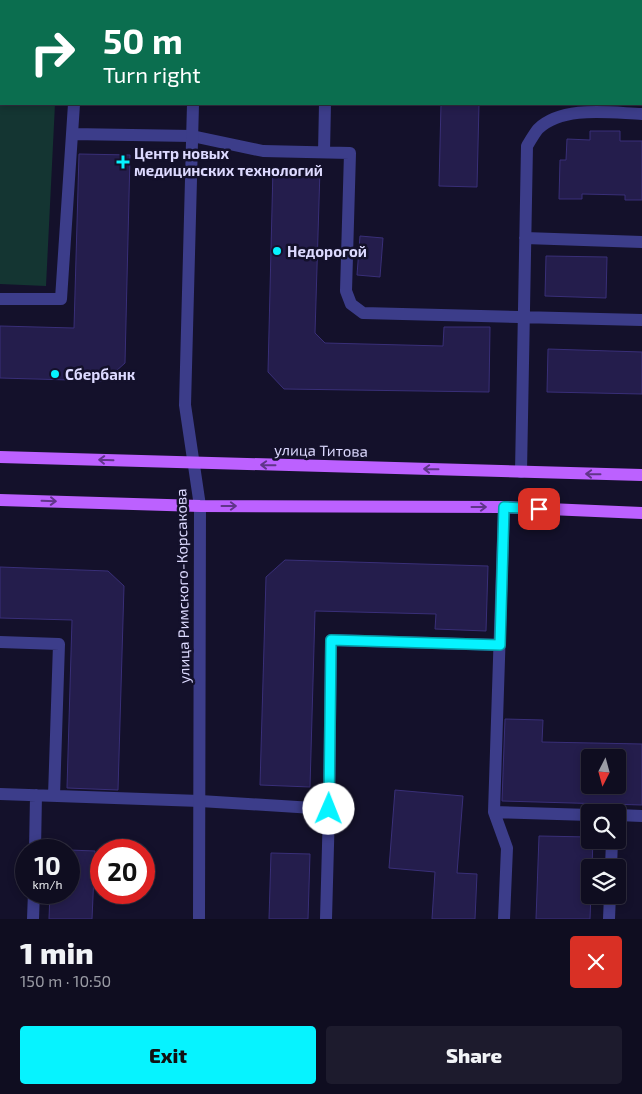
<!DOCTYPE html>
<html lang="en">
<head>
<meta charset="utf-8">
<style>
	body { margin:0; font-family:"Exo 2",sans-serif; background:#1d1b2d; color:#f1f3f6; height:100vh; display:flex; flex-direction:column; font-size:19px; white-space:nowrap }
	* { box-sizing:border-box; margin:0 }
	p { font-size:16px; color:#9b9ca5 }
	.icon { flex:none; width:28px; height:28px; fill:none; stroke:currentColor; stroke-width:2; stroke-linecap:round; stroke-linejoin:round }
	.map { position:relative; height:919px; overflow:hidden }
	.side { display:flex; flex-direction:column; background:#0f0d20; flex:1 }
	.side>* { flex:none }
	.banner { position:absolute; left:0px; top:0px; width:642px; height:105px; box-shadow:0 2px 8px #0003,0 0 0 1px #2f2d3e; background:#0b6e4f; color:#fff; overflow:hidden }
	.needle { width:32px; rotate:186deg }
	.fabs { position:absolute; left:581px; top:749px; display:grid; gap:10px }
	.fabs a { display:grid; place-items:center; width:45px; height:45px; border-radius:5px; background:#0f0d20; box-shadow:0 2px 8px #0003,0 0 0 1px #2f2d3e; font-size:25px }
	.speed { position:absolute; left:15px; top:839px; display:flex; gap:10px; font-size:25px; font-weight:700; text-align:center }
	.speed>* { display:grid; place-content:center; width:65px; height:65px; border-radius:50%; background:#0f0d20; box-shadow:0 2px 8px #0003,0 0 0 1px #2f2d3e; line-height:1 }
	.speed small { font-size:12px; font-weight:400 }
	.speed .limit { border:8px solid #d22; background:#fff; color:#111 }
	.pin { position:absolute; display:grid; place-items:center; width:42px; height:42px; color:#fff; margin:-21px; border-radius:10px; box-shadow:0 2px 8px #0006 }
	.me { position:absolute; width:55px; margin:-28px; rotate:1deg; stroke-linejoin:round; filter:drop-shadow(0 0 4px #0008) }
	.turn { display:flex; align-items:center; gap:18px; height:105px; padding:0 20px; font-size:22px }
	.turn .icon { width:65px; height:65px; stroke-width:2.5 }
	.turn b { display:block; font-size:35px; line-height:42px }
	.round { display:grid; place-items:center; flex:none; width:52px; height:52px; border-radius:5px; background:#1d1b2d }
	.summary { display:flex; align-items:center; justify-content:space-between; height:85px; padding:0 20px }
	h1 { font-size:30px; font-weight:800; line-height:38px }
	.primary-button { display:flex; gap:10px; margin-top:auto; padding:10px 20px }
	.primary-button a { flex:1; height:58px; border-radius:5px; background:#06f3ff; color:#111; font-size:20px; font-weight:800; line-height:58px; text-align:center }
	.primary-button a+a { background:#1d1b2d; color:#f1f3f6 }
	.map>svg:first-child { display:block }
	.green { fill:#143532 }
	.building { fill:#241d4c; stroke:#392f78; fill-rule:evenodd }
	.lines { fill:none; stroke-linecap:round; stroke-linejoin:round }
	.service { stroke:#3c3d8a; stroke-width:12 }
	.tertiary { stroke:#3c3d8a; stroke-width:12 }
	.primary { stroke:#bc61ff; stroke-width:12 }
	.oneway { stroke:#60358a }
	.route-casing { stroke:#049ea6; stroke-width:12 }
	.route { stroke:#06f3ff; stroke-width:9 }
	.poi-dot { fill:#06f3ff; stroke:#14112b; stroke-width:2 }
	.labels { text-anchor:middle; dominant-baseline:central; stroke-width:5; stroke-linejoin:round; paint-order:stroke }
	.poi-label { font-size:15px; font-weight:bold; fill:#dddaff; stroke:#14112b; text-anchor:start }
	.street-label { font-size:15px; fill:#dddaff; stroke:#14112b }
</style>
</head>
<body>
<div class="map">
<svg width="642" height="919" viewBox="0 0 642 919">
	<rect width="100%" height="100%" fill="#14112b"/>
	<path class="green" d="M0,0H61L1,1V104H55L46,286L0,284Z"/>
	<path class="building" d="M441,104H479L477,187L439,186Z
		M590,131H620V141H642V200H625V195L582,194V199H559L560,160H566L567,139L590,140Z
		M79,154L130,155L125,363L105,381L0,378V326L74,328Z
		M273,168L320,169L315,333L325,343L443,346L444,327H490L489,392L284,389L268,372Z
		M360,236L383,238L380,277L357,275Z
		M546,256L607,257L606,298L545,296Z
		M548,349L642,352V394L547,392Z
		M285,560L488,566L486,631L435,629L436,614L315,611L310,787L260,785L266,577Z
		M0,567L108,571L124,586L118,790L67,788L72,620L0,618Z
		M505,719L543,720L542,742L642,744V805L502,801ZM590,758H618V785H590Z
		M395,790L463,796L457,873L477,874L475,919H432L435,872L389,868Z
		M539,836L590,837V840H593L590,919H536Z
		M69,850L95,851L92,919H49L50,892H69Z
		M271,853L310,854L308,919H269Z"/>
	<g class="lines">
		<path class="service" d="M77,1V0
			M328,1V0
			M641,5H642
			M72,134L192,136L263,151L350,153L346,291L351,304L363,313L642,320
			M324,152L325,104
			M525,238L642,242
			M0,299H61L74,104
			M521,472L527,146C530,141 534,134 538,129C563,105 611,113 642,114
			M0,642L59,644L54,796
			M0,794L200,801L329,809L331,640L500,645
			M494,812L590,815
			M618,815L642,816
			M35,850L36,795
			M611,868L612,840
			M33,919L34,892
			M326,919L329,809
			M504,919L507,848L494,812L504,507
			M609,919L610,895"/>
		<path class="tertiary" d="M196,1V0
			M193,104L185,405L200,506L199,919"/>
		<path class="primary" d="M0,457L642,475
			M0,500L200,506L504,507L642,513"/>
	</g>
	<defs><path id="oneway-shaft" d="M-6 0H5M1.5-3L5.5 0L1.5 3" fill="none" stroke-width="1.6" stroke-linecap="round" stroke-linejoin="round" transform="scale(1.25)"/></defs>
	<g class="oneway">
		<use href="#oneway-shaft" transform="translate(106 460) rotate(-178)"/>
		<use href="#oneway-shaft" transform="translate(268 465) rotate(-179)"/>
		<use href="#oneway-shaft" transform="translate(431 469) rotate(-179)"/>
		<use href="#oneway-shaft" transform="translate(593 474) rotate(-179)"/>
		<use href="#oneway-shaft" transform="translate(49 501) rotate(2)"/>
		<use href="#oneway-shaft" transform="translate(229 506)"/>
		<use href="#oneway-shaft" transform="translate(479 507)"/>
	</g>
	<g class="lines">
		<g class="route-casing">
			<path id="route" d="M329,809L331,640L500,645L504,507L539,509"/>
		</g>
		<use href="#route" class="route"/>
	</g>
	<g class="poi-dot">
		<path d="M120.5 154.5h5v5h5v5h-5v5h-5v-5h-5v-5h5z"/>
		<circle cx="277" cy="251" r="5"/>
		<circle cx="55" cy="374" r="5"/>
	</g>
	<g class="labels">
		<g class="poi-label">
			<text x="134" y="153">Центр новых<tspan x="134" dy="17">медицинских технологий</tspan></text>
			<text x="287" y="251">Недорогой</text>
			<text x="65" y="374">Сбербанк</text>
		</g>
		<g class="street-label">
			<text transform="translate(321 450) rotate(1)">улица Титова</text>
			<text transform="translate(182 586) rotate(-91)">улица Римского-Корсакова</text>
		</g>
	</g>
</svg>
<div class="fabs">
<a><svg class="needle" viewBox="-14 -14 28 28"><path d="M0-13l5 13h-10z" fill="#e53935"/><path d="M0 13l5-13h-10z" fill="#9b9ca5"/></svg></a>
<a><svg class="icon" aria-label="search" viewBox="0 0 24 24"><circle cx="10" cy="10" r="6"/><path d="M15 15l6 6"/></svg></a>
<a><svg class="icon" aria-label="layers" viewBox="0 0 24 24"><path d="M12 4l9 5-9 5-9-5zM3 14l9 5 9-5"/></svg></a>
</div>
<div class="speed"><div>10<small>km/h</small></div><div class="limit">20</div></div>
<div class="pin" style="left:539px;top:509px;background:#d93025"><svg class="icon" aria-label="arrive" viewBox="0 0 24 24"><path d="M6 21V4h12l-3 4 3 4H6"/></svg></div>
<svg class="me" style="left:329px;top:809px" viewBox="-20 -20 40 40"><circle r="19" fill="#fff"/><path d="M0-13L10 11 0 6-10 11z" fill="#06f3ff"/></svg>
<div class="banner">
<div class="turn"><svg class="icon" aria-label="right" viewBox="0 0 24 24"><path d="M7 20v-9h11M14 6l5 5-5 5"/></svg><div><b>50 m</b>Turn right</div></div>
</div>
</div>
<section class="side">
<div class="summary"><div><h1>1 min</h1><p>150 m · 10:50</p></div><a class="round" style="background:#d93025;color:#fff"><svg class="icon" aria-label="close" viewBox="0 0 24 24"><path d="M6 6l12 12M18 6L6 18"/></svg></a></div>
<div class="primary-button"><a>Exit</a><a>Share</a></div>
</section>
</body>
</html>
